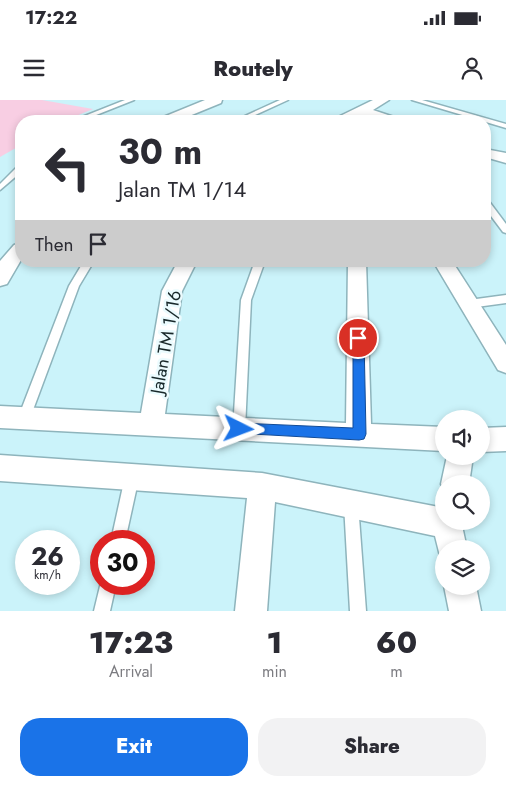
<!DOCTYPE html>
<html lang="en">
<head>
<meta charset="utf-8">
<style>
	body { margin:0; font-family:Jost,sans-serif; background:#f2f2f3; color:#2b2b33; height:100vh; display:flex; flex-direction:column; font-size:19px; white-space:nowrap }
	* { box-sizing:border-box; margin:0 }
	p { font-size:16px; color:#7c7c81 }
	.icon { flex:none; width:28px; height:28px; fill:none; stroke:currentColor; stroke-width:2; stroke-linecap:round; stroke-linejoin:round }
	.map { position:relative; height:511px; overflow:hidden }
	.panel { display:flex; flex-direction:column; background:#fff; flex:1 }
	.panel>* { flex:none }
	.guide { position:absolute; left:15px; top:15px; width:476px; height:152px; border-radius:20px; box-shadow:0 2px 8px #0003; background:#fff; color:#2b2b33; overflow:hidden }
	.controls { position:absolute; left:435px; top:310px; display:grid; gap:10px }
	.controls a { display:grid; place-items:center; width:55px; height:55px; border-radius:50%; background:#fff; box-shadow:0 2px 8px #0003; font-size:25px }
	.speed { position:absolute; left:15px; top:430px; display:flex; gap:10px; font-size:25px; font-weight:700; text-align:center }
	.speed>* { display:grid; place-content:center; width:65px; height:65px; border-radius:50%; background:#fff; box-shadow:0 2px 8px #0003; line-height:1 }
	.speed small { font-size:12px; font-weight:400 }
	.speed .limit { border:8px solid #d22; background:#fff; color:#111 }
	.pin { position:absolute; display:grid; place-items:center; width:42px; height:42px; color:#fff; margin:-21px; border:2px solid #fff; border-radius:50%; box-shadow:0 1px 5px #0007 }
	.me { position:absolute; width:55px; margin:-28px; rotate:93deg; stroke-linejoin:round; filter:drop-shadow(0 0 4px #0008) }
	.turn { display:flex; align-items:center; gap:18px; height:105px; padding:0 20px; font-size:22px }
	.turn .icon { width:65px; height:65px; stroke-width:2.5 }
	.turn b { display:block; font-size:35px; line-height:42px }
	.then { display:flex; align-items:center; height:48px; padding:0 20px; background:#0003; gap:10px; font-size:19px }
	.eta { display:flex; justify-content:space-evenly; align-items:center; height:85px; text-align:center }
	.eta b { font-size:30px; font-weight:800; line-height:35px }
	.primary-button { display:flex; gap:10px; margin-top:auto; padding:10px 20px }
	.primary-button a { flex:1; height:58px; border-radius:20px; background:#1a73e8; color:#fff; font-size:20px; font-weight:800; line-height:58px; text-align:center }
	.primary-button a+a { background:#f2f2f3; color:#2b2b33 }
	.status { display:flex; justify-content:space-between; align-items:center; height:35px; padding:0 25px; background:#fff; direction:ltr }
	.status svg { height:14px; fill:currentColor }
	header { display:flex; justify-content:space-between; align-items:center; height:65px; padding:0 20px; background:#fff; font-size:22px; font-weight:800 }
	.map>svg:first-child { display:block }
	.green { fill:#f8cee3 }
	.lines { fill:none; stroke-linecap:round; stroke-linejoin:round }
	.lane-casing { stroke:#8eb4bc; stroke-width:3 }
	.street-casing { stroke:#8eb4bc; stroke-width:3 }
	.lane { fill:#fff; fill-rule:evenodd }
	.street { fill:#fff; fill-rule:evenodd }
	.route { fill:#1a73e8; stroke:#114b97 }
	.labels { text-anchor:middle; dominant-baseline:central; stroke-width:5; stroke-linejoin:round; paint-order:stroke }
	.street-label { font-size:18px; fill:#18282a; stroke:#ebfbfe }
</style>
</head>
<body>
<div class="status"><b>17:22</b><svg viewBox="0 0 49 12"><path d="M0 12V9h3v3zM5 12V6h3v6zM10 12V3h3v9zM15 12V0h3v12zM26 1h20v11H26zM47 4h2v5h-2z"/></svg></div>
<header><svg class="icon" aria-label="menu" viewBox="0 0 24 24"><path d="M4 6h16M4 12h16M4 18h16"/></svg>Routely<svg class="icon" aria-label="person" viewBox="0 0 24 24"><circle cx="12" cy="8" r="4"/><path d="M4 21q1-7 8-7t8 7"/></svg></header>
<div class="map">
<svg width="506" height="511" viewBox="0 0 506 511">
	<rect width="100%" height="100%" fill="#cbf3fa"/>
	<path class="green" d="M0,0H42L93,9L64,21H21V45L0,57Z"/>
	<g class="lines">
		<g class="lane-casing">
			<path id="lane" d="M125,0H134L81,21H72Z
				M280,0H288L242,21H234Z
				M412,0H422L506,24V28Z
				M18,66H21V72L0,90V84Z
				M485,99L488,100L506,124V133L503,132L485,108Z
				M84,161H94L79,186L30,318L28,322L24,323L20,322L18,318L69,186Z
				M255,161H265L251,200L245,329L243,333L239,335L235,333L233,329L241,200Z
				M506,195V203L469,208L464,204L469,200Z
				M132,371L137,372L139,377L125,441H111L125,377L127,372Z
				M351,397L356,399L358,404L366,511H350L344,404L346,399Z
				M101,482V484H116L110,511H94Z"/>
		</g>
		<g class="street-casing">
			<path id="street" d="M205,0H222L221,3L177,21H159L161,18Z
				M373,0H389L373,10L397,18L399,21H379L362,16L351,21H334L336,18Z
				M485,49L506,53V63L485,57Z
				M21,143V160L7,184L0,186V161L14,145Z
				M178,161H197L182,191L165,314L346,323L348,161H366L371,324L444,327V351L0,328V306L141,313L162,191Z
				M433,161H452L506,245V273L498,270Z
				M506,327V351L481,352V328Z
				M0,355L262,373L444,408V421H461L467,449H444V460H441L435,436L275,402L267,511H235L247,398L0,381Z
				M447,356H473L469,384H444V390L441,384Z
				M444,486H476L481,511H449Z"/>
		</g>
		<use href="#lane" class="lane"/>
		<use href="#street" class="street"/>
	</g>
	<path class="route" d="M358,234L364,238L366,334L364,339L359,340L234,333L232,329L234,325L239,323L353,328V238Z"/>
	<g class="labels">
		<g class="street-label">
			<text transform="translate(166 242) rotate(-80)">Jalan TM 1/16</text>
		</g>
	</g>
</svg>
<div class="controls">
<a><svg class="icon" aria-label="sound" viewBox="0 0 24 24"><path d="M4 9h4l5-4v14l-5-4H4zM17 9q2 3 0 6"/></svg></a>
<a><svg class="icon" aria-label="search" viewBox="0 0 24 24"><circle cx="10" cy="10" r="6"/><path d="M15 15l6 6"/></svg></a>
<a><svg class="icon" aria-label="layers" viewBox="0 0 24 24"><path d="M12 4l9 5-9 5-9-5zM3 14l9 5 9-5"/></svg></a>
</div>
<div class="speed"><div>26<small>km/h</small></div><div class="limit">30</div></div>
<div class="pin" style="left:358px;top:238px;background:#d93025"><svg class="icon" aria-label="arrive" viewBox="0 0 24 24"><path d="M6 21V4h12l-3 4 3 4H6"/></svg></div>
<svg class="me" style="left:239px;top:329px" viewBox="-20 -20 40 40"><path d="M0-17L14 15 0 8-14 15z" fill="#1a73e8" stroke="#fff" stroke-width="4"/></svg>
<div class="guide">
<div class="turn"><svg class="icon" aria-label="left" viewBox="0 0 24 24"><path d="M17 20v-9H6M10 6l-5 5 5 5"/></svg><div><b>30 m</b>Jalan TM 1/14</div></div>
<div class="then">Then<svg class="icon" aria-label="arrive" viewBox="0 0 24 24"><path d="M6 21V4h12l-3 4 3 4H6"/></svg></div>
</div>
</div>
<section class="panel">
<div class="eta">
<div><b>17:23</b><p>Arrival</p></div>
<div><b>1</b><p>min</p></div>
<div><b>60</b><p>m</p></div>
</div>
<div class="primary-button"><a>Exit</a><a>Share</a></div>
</section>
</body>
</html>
